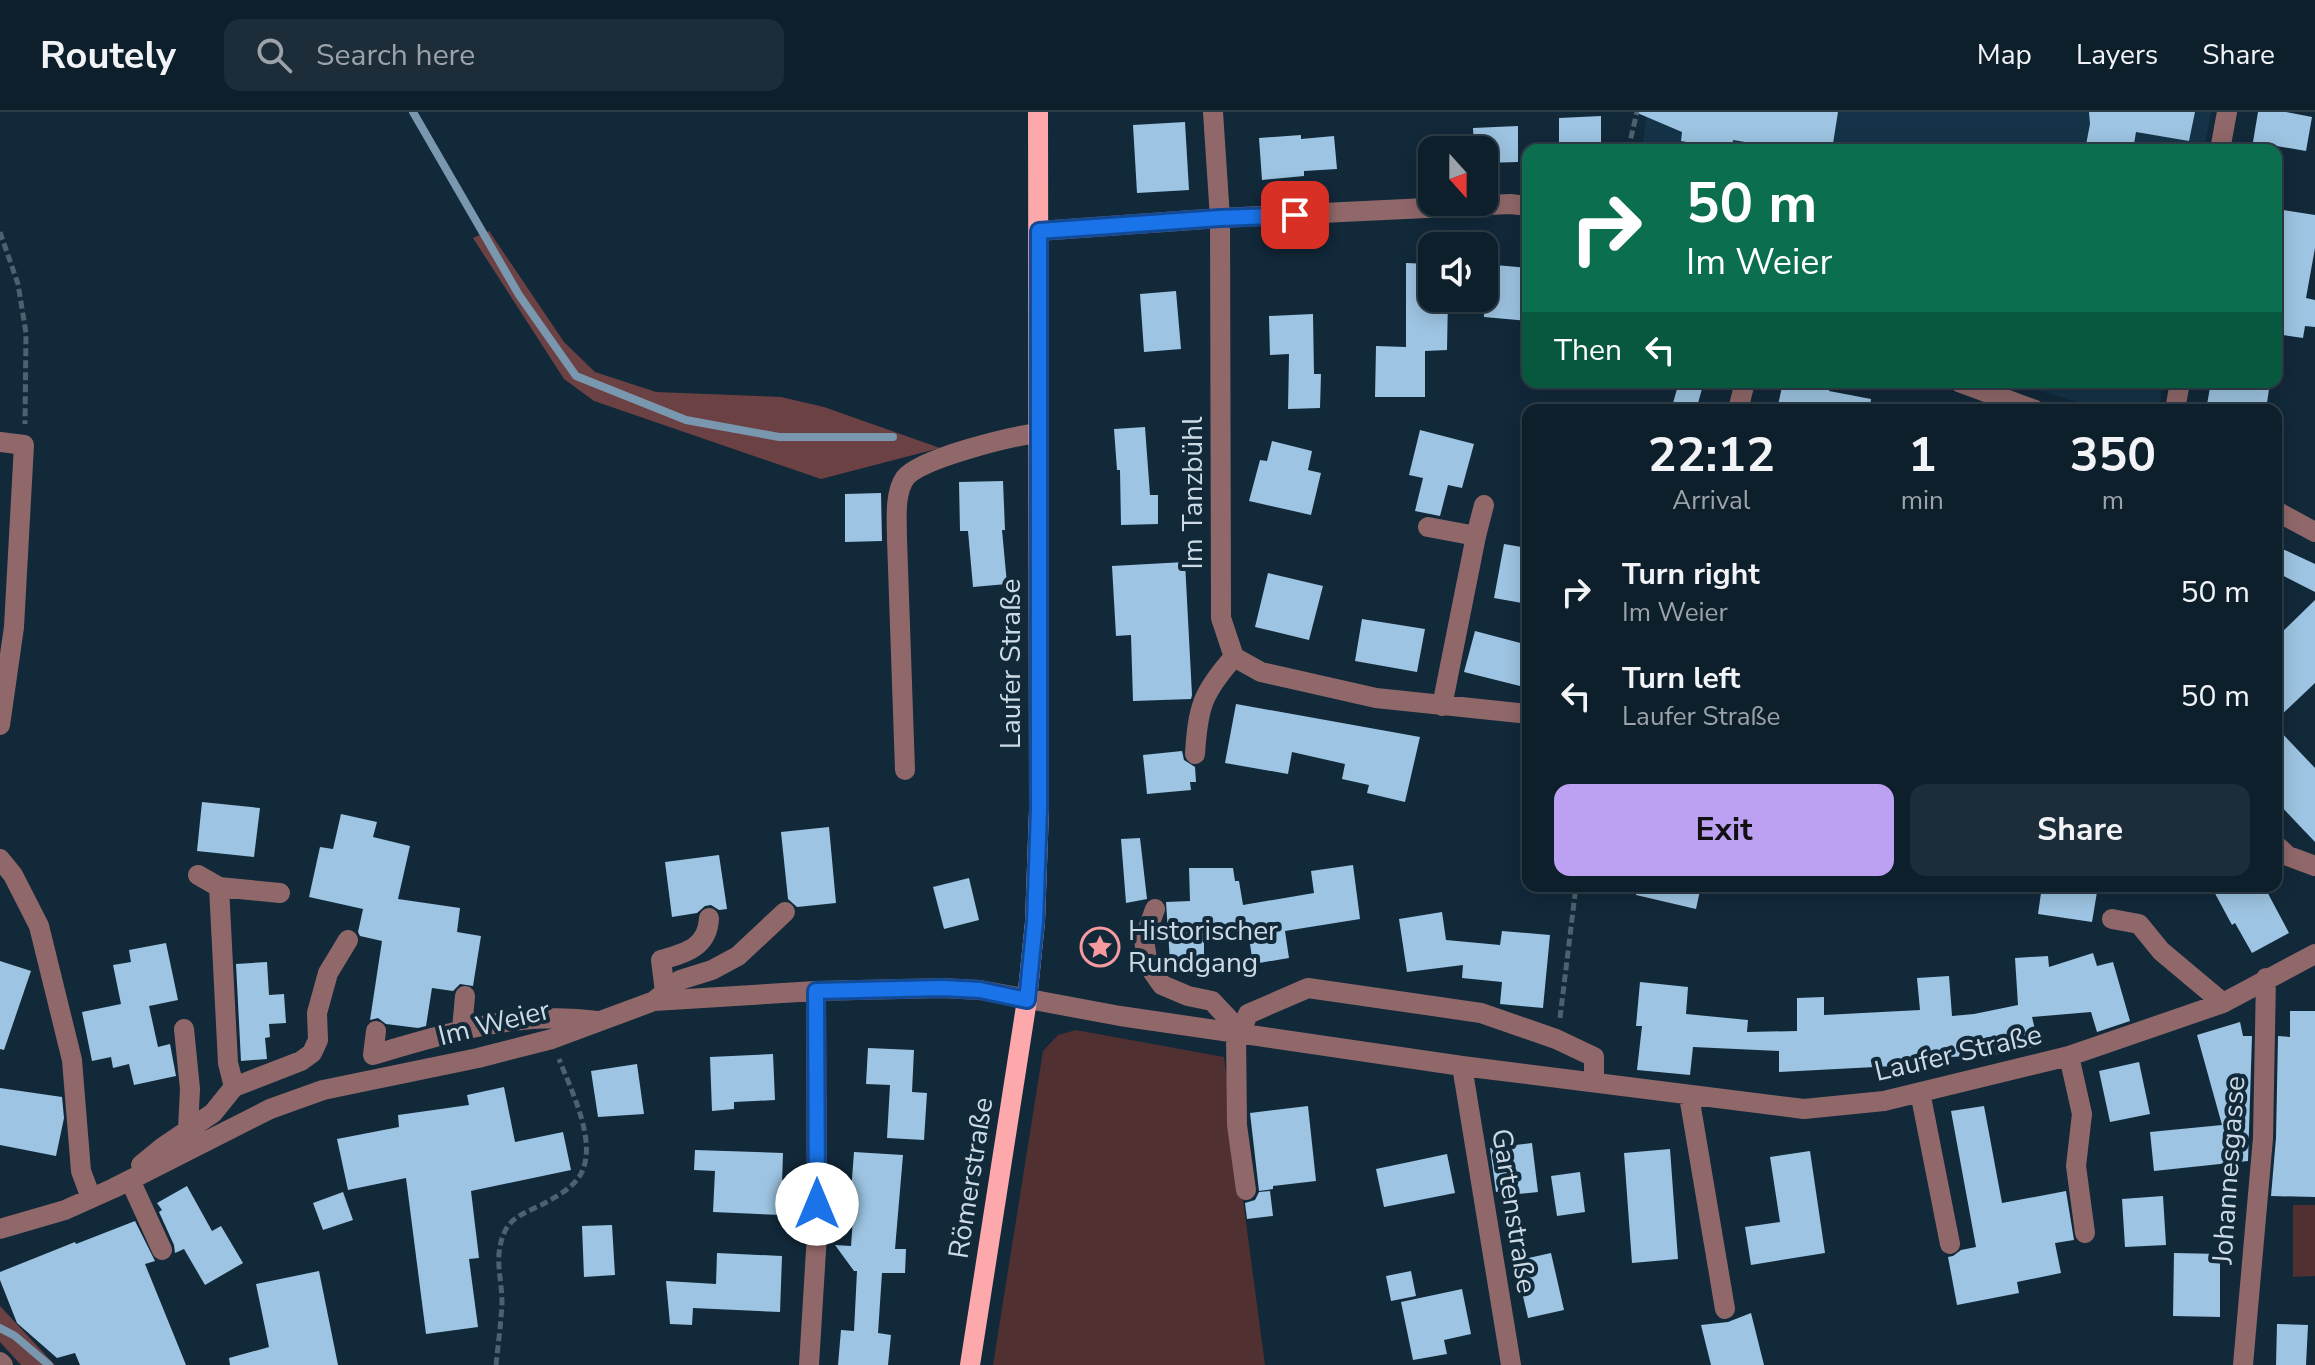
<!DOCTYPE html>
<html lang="en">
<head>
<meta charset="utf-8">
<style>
	body { margin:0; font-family:"Nunito Sans",sans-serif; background:#1c2c38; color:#f1f3f6; height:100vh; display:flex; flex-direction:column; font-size:30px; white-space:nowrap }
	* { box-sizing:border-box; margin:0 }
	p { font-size:26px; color:#9ba2a9 }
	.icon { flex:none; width:44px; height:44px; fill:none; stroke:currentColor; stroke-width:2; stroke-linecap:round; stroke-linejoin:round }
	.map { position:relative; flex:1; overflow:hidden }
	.side { position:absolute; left:1522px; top:292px; width:760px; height:488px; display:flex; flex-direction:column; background:#0e1f2c; border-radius:16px; box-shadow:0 4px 20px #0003,0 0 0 2px #2e3d48 }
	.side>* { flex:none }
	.top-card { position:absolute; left:1522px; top:32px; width:760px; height:244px; border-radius:16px; box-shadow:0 4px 20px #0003,0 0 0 2px #2e3d48; background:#0b6e4f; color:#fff; overflow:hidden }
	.needle { width:52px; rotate:159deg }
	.buttons { position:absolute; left:1418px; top:24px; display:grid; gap:16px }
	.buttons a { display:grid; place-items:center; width:80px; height:80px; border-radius:16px; background:#0e1f2c; box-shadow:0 4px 20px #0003,0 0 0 2px #2e3d48; font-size:40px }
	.pin { position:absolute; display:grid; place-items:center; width:68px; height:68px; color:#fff; margin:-34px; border-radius:16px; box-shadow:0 4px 12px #0006 }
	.me { position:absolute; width:88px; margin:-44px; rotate:0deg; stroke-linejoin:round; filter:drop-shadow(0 0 6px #0008) }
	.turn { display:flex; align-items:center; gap:28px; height:168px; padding:0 32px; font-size:36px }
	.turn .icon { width:104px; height:104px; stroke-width:2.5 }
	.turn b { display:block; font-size:56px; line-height:68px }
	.then { display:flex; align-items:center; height:76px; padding:0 32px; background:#0003; gap:16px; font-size:30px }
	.eta { display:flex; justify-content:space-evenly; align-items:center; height:136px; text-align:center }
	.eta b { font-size:48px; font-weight:700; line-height:56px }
	.action { display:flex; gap:16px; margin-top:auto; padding:16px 32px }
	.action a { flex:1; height:92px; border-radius:16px; background:#bca0f2; color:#111; font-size:32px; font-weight:700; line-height:92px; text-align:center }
	.action a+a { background:#1c2c38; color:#f1f3f6 }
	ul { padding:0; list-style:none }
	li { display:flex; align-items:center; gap:24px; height:104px; padding:0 32px }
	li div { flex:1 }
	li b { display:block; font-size:30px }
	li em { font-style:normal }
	header { display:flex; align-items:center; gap:48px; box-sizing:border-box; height:112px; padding:0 40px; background:#0e1f2c; border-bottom:2px solid #2e3d48 }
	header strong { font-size:38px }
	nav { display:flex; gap:44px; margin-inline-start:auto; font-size:28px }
	.search { width:560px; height:72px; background:#1c2c38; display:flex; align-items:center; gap:20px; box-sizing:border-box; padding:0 28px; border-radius:16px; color:#9ba2a9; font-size:30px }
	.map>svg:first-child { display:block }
	.built { fill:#153348 }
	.green { fill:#513031 }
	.forest { fill:#6b4143 }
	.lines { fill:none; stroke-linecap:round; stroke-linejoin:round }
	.stream { stroke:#7997ae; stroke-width:8 }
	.building { fill:#9dc4e2 }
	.path { stroke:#4d6271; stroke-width:5; stroke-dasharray:8 4; stroke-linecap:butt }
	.minor { stroke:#916869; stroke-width:20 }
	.major { stroke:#fda8ab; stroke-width:20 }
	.route-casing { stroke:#114b97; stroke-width:20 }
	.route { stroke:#1a73e8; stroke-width:14 }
	.labels { text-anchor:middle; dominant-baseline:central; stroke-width:8; stroke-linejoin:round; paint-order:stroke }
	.street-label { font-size:28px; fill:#ccdae5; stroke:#12293a }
	.poi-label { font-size:28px; fill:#ccdae5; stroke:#12293a; text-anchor:start }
</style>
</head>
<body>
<header>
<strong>Routely</strong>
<div class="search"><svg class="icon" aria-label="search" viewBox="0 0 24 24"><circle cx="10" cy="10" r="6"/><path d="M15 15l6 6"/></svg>Search here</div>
<nav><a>Map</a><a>Layers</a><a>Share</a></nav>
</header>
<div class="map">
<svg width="2315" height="1253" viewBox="0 0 2315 1253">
	<rect width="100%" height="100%" fill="#12293a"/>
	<path class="built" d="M1647,0H2211L2204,38H1642Z
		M2009,270H2163L2159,298H2105Z"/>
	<path class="green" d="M1076,918L1224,945L1265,1253H993L1043,939L1058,923Z
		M2293,1093H2315V1164L2293,1165Z"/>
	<path class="forest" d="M489,119L564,230L595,260L656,280L781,285L824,295L940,336L821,367L594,289L564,267L473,126Z
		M0,1194L55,1253H21L0,1230Z"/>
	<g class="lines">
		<path class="stream" d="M413,0L519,183L576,264L686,308L779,325H893
			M0,1216L15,1224L49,1253"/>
	</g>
	<path class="building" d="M1635,0H1838L1832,38H1793L1733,28L1732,38L1681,29L1682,20Z
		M2089,0H2195L2189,29L2136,20L2133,38H2085L2090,12Z
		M2258,0H2286L2312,5L2306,39L2253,30Z
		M1601,4V38H1559V6Z
		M1185,10L1189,78L1137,81L1133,13Z
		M1518,14V50L1484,51V38H1474L1473,16Z
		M1301,23V27L1334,24L1337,57L1304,59V64L1262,68L1259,26Z
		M2276,97L2315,103V136L2306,186L2315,188V215L2305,214L2303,226L2276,222Z
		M1406,151L1432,152V186H1448L1447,238L1425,239V285H1375L1376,234L1406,235Z
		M1484,152L1528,156V209L1484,205Z
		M1176,179L1181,237L1144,240L1140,182Z
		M1313,202L1314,262H1321L1320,296L1288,297L1289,242L1270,243L1269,204Z
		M1679,270H1704L1696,298H1671Z
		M1783,270H1831L1829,279L1871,287L1870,298H1777Z
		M2211,270H2270L2266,298H2206Z
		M1145,315L1150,383H1158V412L1121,413L1120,358H1117L1114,317Z
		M1420,318L1474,332L1462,376L1448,373L1440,404L1415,399L1423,366L1409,363Z
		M1272,329L1312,339L1308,358L1321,361L1311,403L1249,389L1260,348L1267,349Z
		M1003,369L1005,418H1002L1007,472L973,475L968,419H960L959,370Z
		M881,381L882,429L845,430V382Z
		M1504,432L1528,436V492L1494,486Z
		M2276,434L2315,452V480L2276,460Z
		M1185,450L1192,583L1191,587L1133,589L1131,523L1116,524L1112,454Z
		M1268,461L1323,474L1309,528L1255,515Z
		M2315,488V571L2276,608V526Z
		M1362,507L1425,517L1417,560L1355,549Z
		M1475,519L1528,533V576L1464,560Z
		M1236,592L1420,625L1405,690L1367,681L1369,673L1342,667L1345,652L1292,640L1288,662L1225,651Z
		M2276,615L2315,656V730L2276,689Z
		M1182,639L1184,648L1195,655L1196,670H1190L1191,678L1147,682L1143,643Z
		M202,690L260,696L254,745L197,739Z
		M341,702L377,710L373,725L410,734L398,787L460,796L457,820L481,824L473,874L460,872L453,879L432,876L426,914L418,916L386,912L378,906L370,908L382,829L360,824L358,820L363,797L309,785L320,735L333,737Z
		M829,715L836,791L797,795L788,787L781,720Z
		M1140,726L1147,787L1126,791L1121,727Z
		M719,743L727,797L719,798L711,793L705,794L697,801L672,805L665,750Z
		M1353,753L1360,807L1285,819L1289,846L1253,852L1247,812L1204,822V850H1170L1166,790L1190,789L1189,756H1233L1235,769H1239L1243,793L1314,781L1311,759Z
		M969,766L979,808L944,817L933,775Z
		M1637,774H1701L1696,797L1636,783Z
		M2054,774H2098L2092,810L2038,802L2041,781L2052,782Z
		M2211,774H2264L2289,821L2252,841L2235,811L2232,813Z
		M1442,800L1446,828L1500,833L1502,819L1550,823L1543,896L1500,892L1502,870L1462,866L1463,853L1407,860L1399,807Z
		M166,831L178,888L149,894L158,935L170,932L176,964L134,973L129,952L113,956L111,945L92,949L82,900L121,892L113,853L131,850L129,838Z
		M2093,841L2097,854L2113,850L2130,909L2097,920L2091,900L2032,905L2039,934L2000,942L1951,945L1952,951L1779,960V939L1693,935L1690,963L1637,958L1642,914H1636L1640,870L1688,875L1686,902L1748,908L1747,920L1797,919V886L1824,885V903L1920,898L1917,866L1949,864L1952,904L1974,902L2018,893L2015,846L2048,844L2049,855Z
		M0,849L31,859L4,938L0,937Z
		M267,850L269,883L284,882L286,911L269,912L270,925L265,926L267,947L241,949L236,852Z
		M2290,899H2315V1085L2271,1084L2276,1026L2278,924L2290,925Z
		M2240,910L2243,924H2252L2248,1049L2154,1059L2150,1020L2222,1013L2197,923Z
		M868,936L914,938L912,980L927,981L924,1028L887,1026L890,973L866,972Z
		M773,942L775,988L734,990V997L712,999L710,945Z
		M2139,950L2150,1002L2110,1010L2099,959Z
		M637,952L644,1002L598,1005L591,959Z
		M504,975L515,1030L563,1020L571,1058L471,1079L479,1146L469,1147L478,1215L426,1222L406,1066L348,1078L337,1027L399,1015L398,1003L469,993L467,983Z
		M0,976L62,985L64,1006L56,1044L0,1033Z
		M1308,994L1316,1069L1273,1074V1077L1259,1079L1250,1001Z
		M1984,994L2002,1091L2066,1079L2074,1128L2055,1131L2061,1161L2017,1170L2019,1181L1957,1193L1948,1145L1953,1144L1961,1138L1976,1135L1951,999Z
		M1532,1031L1538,1080L1518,1082L1517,1078L1496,1080L1490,1036Z
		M1670,1037L1678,1147L1632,1151L1624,1041Z
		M695,1038L783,1041L781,1103L713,1100L715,1059L694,1058Z
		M1810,1039L1825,1141L1751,1153L1745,1115L1780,1110L1770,1045Z
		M854,1040L903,1043L895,1137H906L905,1161H882L878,1221L891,1223L888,1253H838L841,1218L854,1219L857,1159H854L835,1133L851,1134L854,1093H850Z
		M1447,1042L1455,1081L1384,1095L1376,1057Z
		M1580,1060L1585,1100L1557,1104L1551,1064Z
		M187,1074L212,1119L221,1114L243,1151L205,1173L184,1137L175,1141L174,1133L159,1100L162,1098L157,1091Z
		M1270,1079L1273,1104L1247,1107L1245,1091L1255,1088L1259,1080Z
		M343,1080L353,1108L323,1118L313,1091Z
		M2163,1084L2166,1133L2125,1135L2122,1087Z
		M135,1109L155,1149L145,1152L186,1253H80L75,1241L57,1246L17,1211L0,1168V1160L75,1130L76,1132Z
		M612,1113L615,1163L584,1165L582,1114Z
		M717,1141L782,1144L780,1200L693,1196L692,1213L670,1212L666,1169L716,1172Z
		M1551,1141L1564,1198L1528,1206L1515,1149Z
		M2174,1141L2220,1142V1205L2173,1204Z
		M319,1159L338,1253H230L229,1246L269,1235L256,1172Z
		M1411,1159L1416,1184L1391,1189L1386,1164Z
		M1462,1177L1471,1222L1444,1228L1447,1242L1413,1248L1401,1190Z
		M1751,1201L1764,1253H1711L1701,1213L1728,1210Z
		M2277,1212L2308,1213L2306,1253H2276Z"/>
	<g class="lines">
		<path class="path" d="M1628,38L1637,0
			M0,120L18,172L26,221L25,312
			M1560,906L1576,774
			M496,1253C498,1233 501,1212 502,1191C502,1165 493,1145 505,1119C513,1103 530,1099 545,1091C557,1084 571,1077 579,1065C600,1034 571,978 559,947"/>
		<path class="minor" d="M1213,0L1220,106L1221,506L1234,545L1261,560L1376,586L1528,602
			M2220,38L2227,0
			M1039,119L1220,106L1510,92L1528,94
			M1959,270L2035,298
			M1738,298L1745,270
			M2175,298L2180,270
			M0,330L24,333L14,515L0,613
			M2276,399L2315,420
			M1428,415L1476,424L1442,594
			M1476,424L1484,393
			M1195,642C1198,595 1202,581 1234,545
			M905,658L897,427C897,409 894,382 905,366C921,346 1012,324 1039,321
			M2276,733L2288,744L2315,754
			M0,747L13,763L39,814L72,948L81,1059L91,1086
			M198,763L219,775L228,951L234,975
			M219,775L280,781
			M1155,797L1144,828L1148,853L1162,873L1188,884L1212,889L1241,920L1248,902L1308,876L1481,901L1556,927L1594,945V969
			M2112,807L2139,812L2161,839L2223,891
			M665,880L661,848C686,841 708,835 709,806
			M654,889L680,868L712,858L738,844L785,800
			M184,917L190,977L188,1017
			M462,917L465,884
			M376,919L373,943C446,921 520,898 597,909
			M1236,920L1237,1013L1246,1078
			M2069,944L2082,1002L2076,1054L2085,1121
			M1462,954L1511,1253
			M1920,980L1950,1132
			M1689,984L1725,1197
			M141,1053L163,1035L213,1001L234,975L301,949L312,941L318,928L317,901L328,861L348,828
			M130,1068L162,1138
			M0,1117L65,1098L114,1076L270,997L323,978L478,946L552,927L654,889L816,879L942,876L980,878L1120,904L1462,954L1804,997L1884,989L2069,944L2223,891L2315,842
			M0,1250L3,1253
			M809,1253L817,1122L816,879
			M2243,1253L2263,1026L2266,866"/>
		<path class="major" d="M970,1253L1027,888L1035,810L1039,698L1038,0"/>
	</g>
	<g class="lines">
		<g class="route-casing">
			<path id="route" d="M817,1092L816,879L942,876L980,878L1027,888L1035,810L1039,698V119L1220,106L1295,103"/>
		</g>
		<use href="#route" class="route"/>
	</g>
	<defs>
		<g id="sight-ring" transform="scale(2)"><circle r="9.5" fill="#12293a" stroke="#f59b9f" stroke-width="1.5"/><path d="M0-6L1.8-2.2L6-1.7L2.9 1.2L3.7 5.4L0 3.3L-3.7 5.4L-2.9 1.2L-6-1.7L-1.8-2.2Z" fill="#f59b9f"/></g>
	</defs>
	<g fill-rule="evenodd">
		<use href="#sight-ring" x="1100" y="835"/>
	</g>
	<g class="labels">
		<g class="street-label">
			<text transform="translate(1193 381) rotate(-90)">Im Tanzbühl</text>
			<text transform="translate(1011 552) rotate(-90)">Laufer Straße</text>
			<text transform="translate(494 911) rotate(-14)">Im Weier</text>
			<text transform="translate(1958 941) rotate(-13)">Laufer Straße</text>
			<text transform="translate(2229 1058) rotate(-86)">Johannesgasse</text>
			<text transform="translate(971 1066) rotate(-81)">Römerstraße</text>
			<text transform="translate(1514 1099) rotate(81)">Gartenstraße</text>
		</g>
		<g class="poi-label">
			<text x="1128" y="819">Historischer<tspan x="1128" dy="32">Rundgang</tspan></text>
		</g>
	</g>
</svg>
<div class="buttons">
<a><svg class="needle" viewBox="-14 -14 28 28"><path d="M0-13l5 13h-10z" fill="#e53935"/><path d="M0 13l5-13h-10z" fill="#9ba2a9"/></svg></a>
<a><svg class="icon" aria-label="sound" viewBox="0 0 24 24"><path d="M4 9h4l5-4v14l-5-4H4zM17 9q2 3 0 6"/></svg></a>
</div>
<div class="pin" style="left:1295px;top:103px;background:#d93025"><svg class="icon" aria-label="arrive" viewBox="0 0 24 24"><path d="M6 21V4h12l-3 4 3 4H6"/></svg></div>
<svg class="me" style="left:817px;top:1092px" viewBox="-20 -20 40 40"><circle r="19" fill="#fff"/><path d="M0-13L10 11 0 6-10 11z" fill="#1a73e8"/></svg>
<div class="top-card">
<div class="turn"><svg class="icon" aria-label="right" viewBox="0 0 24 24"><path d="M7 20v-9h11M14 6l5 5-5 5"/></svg><div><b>50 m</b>Im Weier</div></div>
<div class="then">Then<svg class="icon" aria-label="left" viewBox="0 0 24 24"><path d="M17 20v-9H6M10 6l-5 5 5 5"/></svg></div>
</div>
<section class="side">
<div class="eta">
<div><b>22:12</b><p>Arrival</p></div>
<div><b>1</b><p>min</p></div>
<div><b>350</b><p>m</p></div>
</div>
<ul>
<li><svg class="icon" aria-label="right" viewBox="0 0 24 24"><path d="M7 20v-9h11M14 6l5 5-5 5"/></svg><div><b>Turn right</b><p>Im Weier</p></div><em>50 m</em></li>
<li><svg class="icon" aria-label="left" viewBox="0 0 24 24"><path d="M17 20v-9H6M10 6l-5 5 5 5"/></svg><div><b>Turn left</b><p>Laufer Straße</p></div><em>50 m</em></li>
</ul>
<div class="action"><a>Exit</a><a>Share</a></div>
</section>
</div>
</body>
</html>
